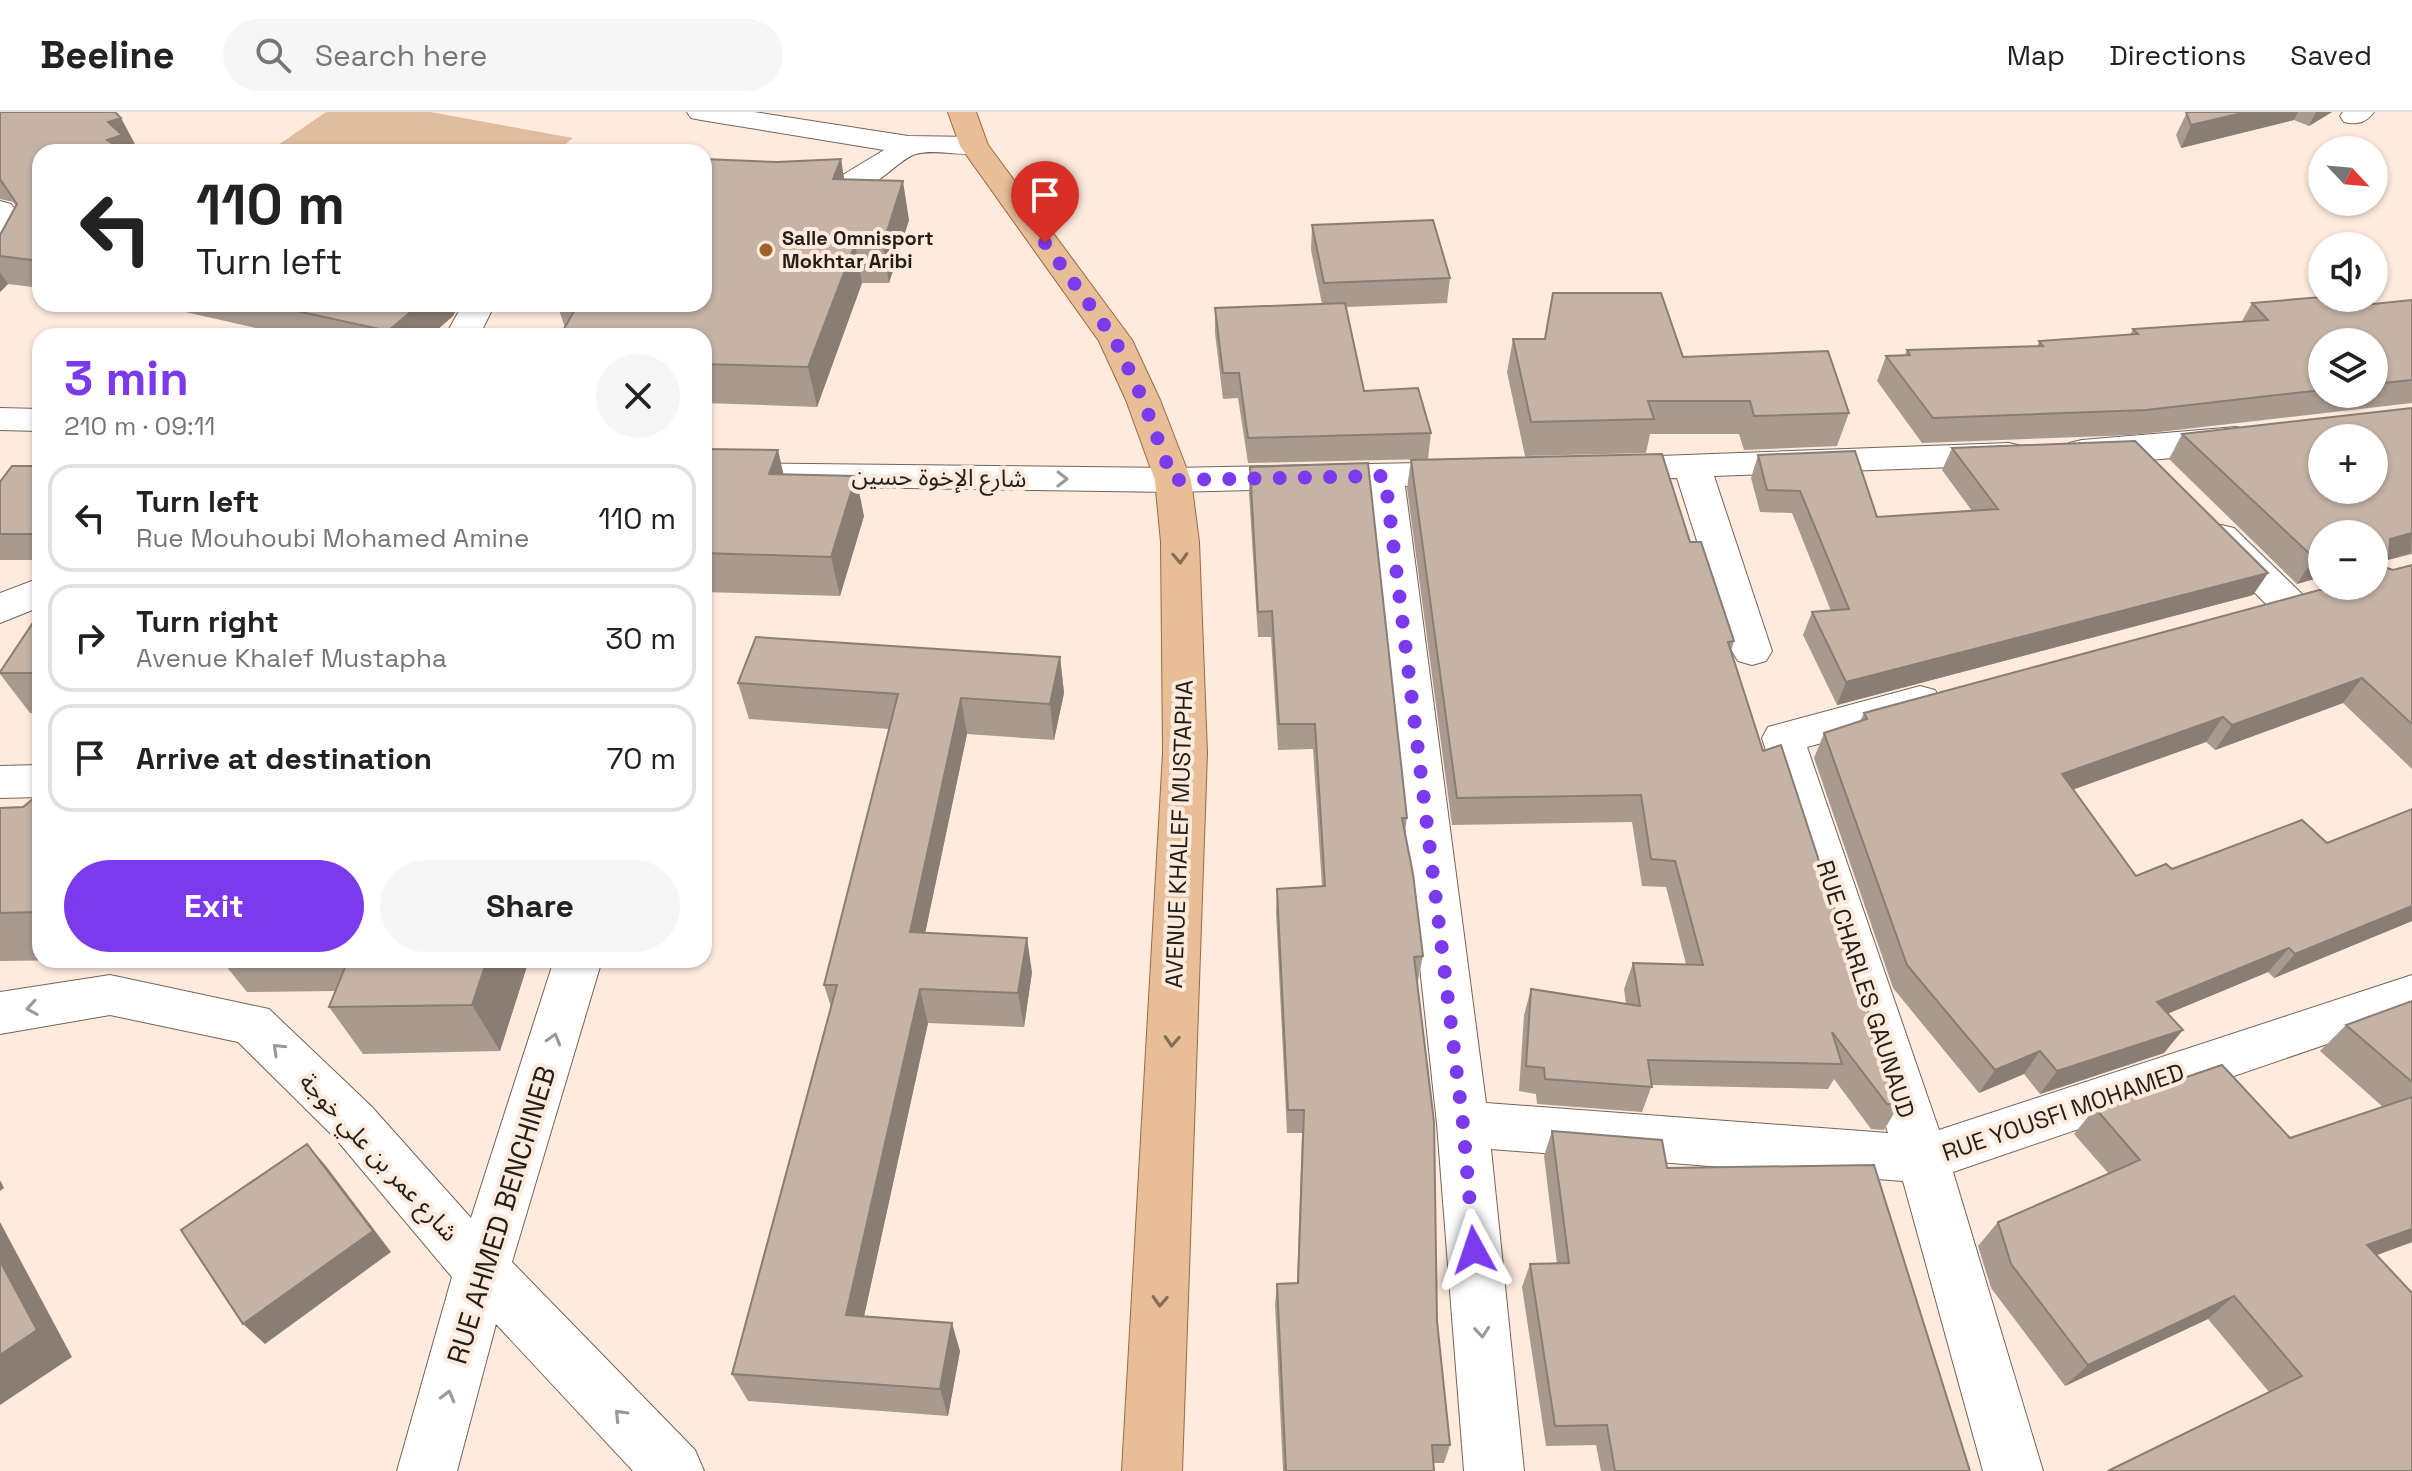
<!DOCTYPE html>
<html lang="en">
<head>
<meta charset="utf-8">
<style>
	body { margin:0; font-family:"Space Grotesk","Noto Sans Arabic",sans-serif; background:#f6f6f6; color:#222; height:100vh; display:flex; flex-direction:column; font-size:30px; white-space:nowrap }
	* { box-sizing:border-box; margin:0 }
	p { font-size:26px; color:#767676 }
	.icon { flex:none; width:44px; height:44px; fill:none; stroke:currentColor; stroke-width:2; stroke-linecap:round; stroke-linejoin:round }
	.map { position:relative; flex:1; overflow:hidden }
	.sheet { position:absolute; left:32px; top:216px; width:680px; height:640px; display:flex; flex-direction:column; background:#fff; border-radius:24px; box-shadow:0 2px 6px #0004 }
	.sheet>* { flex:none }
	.banner { position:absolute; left:32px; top:32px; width:680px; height:168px; border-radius:24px; box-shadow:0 2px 6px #0004; background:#fff; color:#222; overflow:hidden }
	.needle { width:52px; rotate:116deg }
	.buttons { position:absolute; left:2308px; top:24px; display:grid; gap:16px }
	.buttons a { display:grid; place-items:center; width:80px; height:80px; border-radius:50%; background:#fff; box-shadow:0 2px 6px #0004; font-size:40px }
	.pin { position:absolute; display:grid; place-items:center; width:68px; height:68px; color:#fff; margin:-82px -34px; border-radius:50% 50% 50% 0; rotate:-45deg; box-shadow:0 0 8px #0007 }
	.pin .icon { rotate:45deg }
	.me { position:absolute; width:88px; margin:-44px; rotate:355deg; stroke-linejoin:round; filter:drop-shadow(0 0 6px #0008) }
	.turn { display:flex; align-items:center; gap:28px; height:168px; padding:0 32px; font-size:36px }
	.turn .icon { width:104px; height:104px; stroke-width:2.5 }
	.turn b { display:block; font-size:56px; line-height:68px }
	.round { display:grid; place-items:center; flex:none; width:84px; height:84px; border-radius:42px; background:#f6f6f6 }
	.summary { display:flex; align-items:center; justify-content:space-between; height:136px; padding:0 32px }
	h1 { font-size:48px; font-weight:700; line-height:60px; color:#7c3aed }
	.cta { display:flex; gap:16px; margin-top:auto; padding:16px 32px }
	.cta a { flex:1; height:92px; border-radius:48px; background:#7c3aed; color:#fff; font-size:32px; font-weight:700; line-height:92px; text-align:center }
	.cta a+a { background:#f6f6f6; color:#222 }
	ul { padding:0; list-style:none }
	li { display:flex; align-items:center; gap:24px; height:108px; margin:0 16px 12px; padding:0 16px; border:4px solid #e0e0e0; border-radius:24px }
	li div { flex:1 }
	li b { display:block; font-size:30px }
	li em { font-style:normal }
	header { display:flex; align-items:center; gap:48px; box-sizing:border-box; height:112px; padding:0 40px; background:#fff; border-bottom:2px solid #e0e0e0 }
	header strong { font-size:38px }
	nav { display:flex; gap:44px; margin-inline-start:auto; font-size:28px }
	.search { width:560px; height:72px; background:#f6f6f6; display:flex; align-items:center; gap:20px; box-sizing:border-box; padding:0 28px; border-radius:44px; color:#767676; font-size:30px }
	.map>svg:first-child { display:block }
	.green { fill:#e1bda0 }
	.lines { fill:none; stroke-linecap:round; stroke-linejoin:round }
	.minor-casing { stroke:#746458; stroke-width:2 }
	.major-casing { stroke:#9a693f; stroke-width:2 }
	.minor { fill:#fff; fill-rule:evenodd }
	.major { fill:#e8be98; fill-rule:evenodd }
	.wall { fill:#a99a8f; fill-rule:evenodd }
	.shaded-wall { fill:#8a7d74 }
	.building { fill:#c5b3a6; stroke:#8a7d74; stroke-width:2; fill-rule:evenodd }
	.oneway { stroke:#9c9a98 }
	.oneway2 { stroke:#866e58 }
	.route { stroke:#7c3aed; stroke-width:14; stroke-dasharray:0 25.2 }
	.poi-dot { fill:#9f6127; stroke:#feebdd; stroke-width:3 }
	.labels { text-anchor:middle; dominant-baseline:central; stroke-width:8; stroke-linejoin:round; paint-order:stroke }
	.far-poi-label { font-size:20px; font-weight:bold; fill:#241e19; stroke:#feebdd; text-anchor:start }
	.street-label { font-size:24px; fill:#241e19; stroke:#feebdd }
	.near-street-label { font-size:28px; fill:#241e19; stroke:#feebdd }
</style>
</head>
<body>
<header>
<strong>Beeline</strong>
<div class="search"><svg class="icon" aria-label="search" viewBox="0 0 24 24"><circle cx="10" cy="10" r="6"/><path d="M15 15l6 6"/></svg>Search here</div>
<nav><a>Map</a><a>Directions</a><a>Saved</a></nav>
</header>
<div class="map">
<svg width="2412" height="1359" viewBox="0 0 2412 1359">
	<rect width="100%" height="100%" fill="#feebdd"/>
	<path class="green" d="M326,0H430L573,26L556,40H268Z"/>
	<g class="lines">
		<g class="minor-casing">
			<path id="minor" d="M687,0H754L908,24L974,25L984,28L988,34L984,40C962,46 937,36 916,42C903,45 882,69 865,76C815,94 755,82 704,79V61L792,67L841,64L884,38L701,8L691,6Z
				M2343,0H2374C2366,11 2357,13 2344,10L2340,4Z
				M0,89L11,92L32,119L11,159L0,161Z
				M463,192H495L479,224H445Z
				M0,296L40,297V319L0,318Z
				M2236,315L2249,318L2254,326L2249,334C2212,343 2104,356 2069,347L2064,339L2069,331L2082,328Z
				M2009,331L2022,334L2027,342L2022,350L2009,353L1714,364L1772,539L1766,549L1752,553L1738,549L1732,539L1677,366L1606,368L1593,365L1588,357L1593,349L1606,346Z
				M1469,350L1482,353L1487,361L1482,369L1469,372L1405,374L1486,991L1888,1021L1762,626L1768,615L1920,574L1935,578L1941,589L1935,600L1807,635L1939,1018L2412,863V903L1953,1060L2043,1359H1983L1903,1069L1491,1037L1524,1359H1464L1437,1012L1368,375L1173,380L704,373V351L1173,356Z
				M2221,413L2234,416L2302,482L2308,491L2302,500L2288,504L2274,500L2208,434L2202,425L2208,416Z
				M40,466V495L0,511V481Z
				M40,653V685L0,686V654Z
				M554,848H602L512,1150L695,1338L704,1359H633L496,1212L457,1359H397L452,1165L335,1026L238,930L110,903L0,922V880L110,863L269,897L371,994L471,1106Z"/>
		</g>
		<g class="major-casing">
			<path id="major" d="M948,0H976L988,33L1132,228L1160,288L1191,368L1199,430L1207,641L1182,1359H1122L1163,641L1161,430L1155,368L1126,288L1099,229L960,34Z"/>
		</g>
		<use href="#minor" class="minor"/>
		<use href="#major" class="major"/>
	</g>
	<path class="wall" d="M0,0L136,34L129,36L131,40H40V176L8,172L0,180V123L16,94L13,90L0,87Z
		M2187,0H2332L2309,14L2294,8L2181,36L2176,23Z
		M841,47L844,68L909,108L889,171H862L817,295L704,291V224L565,216L557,192H704L777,50Z
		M1312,113L1450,166L1447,191L1346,195L1364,279L1431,321L1428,347L1248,351L1238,286L1223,287L1215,221V196L1322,192L1311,138Z
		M2412,188V291L2133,323L1922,331L1877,269L1886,244L1905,243L1907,238L2037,235L2039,229L2130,223L2133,217L2242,209L2252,191L2334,196ZM2322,230H2374V282H2322Z
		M150,192H456L457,196L453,204L430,224H291Z
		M1513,227L1683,245L1849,301L1837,334L1744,338L1739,322H1650L1646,341L1525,344L1507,260Z
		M2412,296V442L2388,448L2377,462L2412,453V657L2343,591L2215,638L2206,630L2073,677L2136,764L2172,757L2412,809L2274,866L2268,860L2167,902L2164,941L2040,982L2024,962L1979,981L1893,876L1814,646L1824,621L1860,609L1864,601L2374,474V422H2322V466L2321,465L2297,472L2169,347L2182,322Z
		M1952,336L2268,461L2253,483L1837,593L1803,523L1812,500L1831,499L1792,401L1760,400L1751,366L1758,343L1877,405L1972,399L1942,358Z
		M704,337L784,362L864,404L840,484L704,480Z
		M1411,348L1690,430L1734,529L1731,539L1763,639L1899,993L1884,1018L1871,1017L1834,967L1828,977L1652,973L1642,1000L1537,992L1536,982L1519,979L1524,903L1531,877L1626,892L1624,877L1633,851L1686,852L1666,775L1642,774L1632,710L1452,713L1407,376Z
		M40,354V448H0V370Z
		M1250,355L1407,706L1405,720L1423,844L1418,868L1417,869L1437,1209L1450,1333L1444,1351H1433L1434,1359H1283L1275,1192L1277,1172L1297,1171L1302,1021H1287L1276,801L1277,777L1322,774L1313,637L1278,638L1271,525H1258L1249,381Z
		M40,500V601H30L0,562V560Z
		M1060,545L1064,581L1054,628L967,622L925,821L1032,860L1024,915L928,911L864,1204L960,1239L948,1304L748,1289L732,1262L831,895L824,873L889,617L749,607L738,571Z
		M40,681V848H80L0,849V696L23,695Z
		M221,848H529L500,939L363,942L329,895L336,879L247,880Z
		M2412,889V1130L2377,1143L2412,1359L2269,1280L2208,1207L2065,1274L1991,1176L1978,1134L1998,1110L2109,1062L2074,1022L2095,996L2290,1026L2383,995L2320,939L2346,913Z
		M1552,1019L1667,1056L1970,1359H1601L1596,1333L1546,1334L1522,1175L1530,1152H1557L1544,1044Z"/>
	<path class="shaded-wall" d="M2246,0H2298L2294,8L2181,36L2191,13Z
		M2316,0H2332L2309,14Z
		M121,6L136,34L129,36L131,40H114L107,28L108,10Z
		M841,47L847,86L833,67Z
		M903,69L909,108L889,171L883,132Z
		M855,132L862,171L817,295L808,255Z
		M0,160L8,172L0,180Z
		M420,192H456L457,196L453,204L430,224H390L388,219Z
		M778,338L787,377L769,362Z
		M856,364L864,404L840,484L831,445Z
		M2412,421L2411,441L2388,448L2389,446L2390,427Z
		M2322,444L2321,465L2297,472L2314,446Z
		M2268,461L2253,483L1837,593L1846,570Z
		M1060,545L1064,581L1054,628L1050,592Z
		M2362,566L2343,591L2215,638L2232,613Z
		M961,586L967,622L918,855L910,820Z
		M2223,605L2206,630L2047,687L2062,662Z
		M2412,794V809L2274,866L2295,842Z
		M1027,826L1032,860L1024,915L1018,881Z
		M2289,836L2268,860L2138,914L2157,890Z
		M487,848H529L500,939L472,893Z
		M920,877L928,911L858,1232L846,1203Z
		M2183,918L2164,941L2040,982L2057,959Z
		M2040,939L2024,962L1979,981L1995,958Z
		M307,1032L326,1054L391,1140L265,1232L243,1212Z
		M0,1068L4,1076L0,1079Z
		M0,1110L72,1245L0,1293Z
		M2412,1117V1130L2339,1157L2367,1133Z
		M2234,1184L2208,1207L2065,1274L2088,1253Z
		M952,1211L960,1239L948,1304L940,1277Z"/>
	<path class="building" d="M0,0H115L121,6L108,10L122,23L107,28L126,40H40V149L0,144V123L17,92L0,67Z
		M2186,0H2246L2191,13Z
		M704,47L777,50L841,47L833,67L903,69L883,132H855L808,255L704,252V224H560L578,192H704Z
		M1433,108L1450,166L1324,171L1312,113Z
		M1553,181H1661L1683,245L1828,239L1849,301L1754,304L1750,289H1648L1654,307L1531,310L1513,227H1545Z
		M2322,185L2334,196L2412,188V268L2374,272V230H2322V278L2146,298L1933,306L1886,244L1910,243L1907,238L2043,234L2039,229L2138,222L2133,217L2268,208L2252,191Z
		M1345,191L1364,279L1418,276L1431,321L1248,326L1239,261H1223L1215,196Z
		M265,192H420L388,219Z
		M2412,296V421L2390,427L2389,446H2374V422H2322V444L2314,446L2182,322ZM2322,326H2374V378H2322Z
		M2135,329L2268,461L1846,570L1812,500L1849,497L1800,379L1767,378L1758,343L1855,339L1877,405L1998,397L1952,336Z
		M704,337L778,338L769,362L856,364L831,445L704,441Z
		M1662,342L1690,430H1701L1734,529L1728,530L1763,639L1781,633L1899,993L1887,992L1832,920L1842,952L1648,948L1652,975L1545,967L1544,956L1526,954L1531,877L1640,894L1633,851L1703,853L1675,749L1651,747L1641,683L1457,686L1411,348Z
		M1368,351L1407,706H1402L1413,762L1423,844L1414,845L1434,1010L1437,1209L1450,1333H1432L1434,1359H1286L1277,1172L1298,1171L1304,998H1288L1277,777L1325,774L1315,612H1279L1272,499L1258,500L1250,355Z
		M12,354H40V422H0V370Z
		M2412,453V612L2362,566L2232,613L2223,605L2062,662L2136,764L2166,752L2172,757L2302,708L2327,731L2412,697V794L2295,842L2289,836L2157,890L2183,918L2057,959L2040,939L1995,958L1907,853L1824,621L1867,607L1864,601L2334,474H2374V463L2383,461L2387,456L2393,458Z
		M40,500V561H0V560Z
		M756,525L1060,545L1050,592L961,586L910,820L1027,826L1018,881L920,877L846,1203L952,1211L940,1277L732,1262L837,873H824L898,582L738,571Z
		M40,681V800L0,801V696L23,695Z
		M348,848H487L472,893L329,895Z
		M2412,889V970L2346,913Z
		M2222,953L2290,1026L2412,985V1117L2367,1133L2412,1181V1359H2108L2302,1264L2234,1184L2088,1253L2011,1152L1998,1110L2140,1048L2095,996Z
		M1552,1019L1662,1028L1667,1056L1874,1053L1970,1359H1615L1607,1313L1555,1314L1530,1152L1569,1151Z
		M307,1032L373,1119L243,1212L181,1118Z
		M0,1149L37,1218L0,1243Z"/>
	<defs><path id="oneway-chevron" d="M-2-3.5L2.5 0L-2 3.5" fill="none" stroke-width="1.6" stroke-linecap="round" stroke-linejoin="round" transform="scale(2)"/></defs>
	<g class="oneway">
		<use href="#oneway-chevron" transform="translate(1062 367) rotate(1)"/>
		<use href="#oneway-chevron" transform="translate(32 896) rotate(171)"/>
		<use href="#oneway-chevron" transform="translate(554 927) rotate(-73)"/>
		<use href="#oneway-chevron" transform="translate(278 937) rotate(-136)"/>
		<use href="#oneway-chevron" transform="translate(1482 1220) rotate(85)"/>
		<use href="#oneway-chevron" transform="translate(448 1284) rotate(-75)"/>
		<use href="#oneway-chevron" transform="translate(620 1303) rotate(-134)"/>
	</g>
	<g class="oneway2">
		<use href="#oneway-chevron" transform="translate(1180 446) rotate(88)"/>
		<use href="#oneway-chevron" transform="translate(1172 929) rotate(93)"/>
		<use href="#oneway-chevron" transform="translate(1160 1189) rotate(93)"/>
	</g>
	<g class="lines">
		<path class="route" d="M1045,131L1115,228L1143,288L1173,368L1385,364L1463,1012L1474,1138"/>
	</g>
	<circle class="poi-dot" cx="766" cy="138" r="8"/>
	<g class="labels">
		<g class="far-poi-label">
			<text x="782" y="126">Salle Omnisport<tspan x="782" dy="23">Mokhtar Aribi</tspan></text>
		</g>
		<g class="street-label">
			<text transform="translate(939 365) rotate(1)">شارع الإخوة حسين</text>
			<text transform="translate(1179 722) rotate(-88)">AVENUE KHALEF MUSTAPHA</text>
			<text transform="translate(1866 877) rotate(72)">RUE CHARLES GAUNAUD</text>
			<text transform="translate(2063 1000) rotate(-19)">RUE YOUSFI MOHAMED</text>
			<text transform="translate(379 1045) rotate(47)">شارع عمر بن علي خوجة</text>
		</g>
		<g class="near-street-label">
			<text transform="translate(501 1103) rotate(-73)">RUE AHMED BENCHINEB</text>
		</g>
	</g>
</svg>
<div class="buttons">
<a><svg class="needle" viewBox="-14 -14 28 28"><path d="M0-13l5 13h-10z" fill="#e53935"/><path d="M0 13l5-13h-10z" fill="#767676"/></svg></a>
<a><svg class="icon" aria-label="sound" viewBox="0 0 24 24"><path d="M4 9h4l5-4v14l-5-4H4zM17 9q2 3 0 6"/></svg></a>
<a><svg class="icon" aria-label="layers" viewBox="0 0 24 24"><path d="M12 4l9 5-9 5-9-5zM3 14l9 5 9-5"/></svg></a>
<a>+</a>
<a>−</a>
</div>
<div class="pin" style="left:1045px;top:131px;background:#d93025"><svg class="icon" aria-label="arrive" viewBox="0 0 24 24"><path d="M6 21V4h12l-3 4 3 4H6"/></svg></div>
<svg class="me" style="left:1474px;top:1138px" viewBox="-20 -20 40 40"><path d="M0-17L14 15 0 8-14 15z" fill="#7c3aed" stroke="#fff" stroke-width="4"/></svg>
<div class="banner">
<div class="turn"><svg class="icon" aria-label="left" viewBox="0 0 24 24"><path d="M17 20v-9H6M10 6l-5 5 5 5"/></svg><div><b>110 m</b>Turn left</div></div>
</div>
<section class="sheet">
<div class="summary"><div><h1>3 min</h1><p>210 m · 09:11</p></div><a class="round"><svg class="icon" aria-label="close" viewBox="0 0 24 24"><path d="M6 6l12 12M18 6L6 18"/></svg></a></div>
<ul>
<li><svg class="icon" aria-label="left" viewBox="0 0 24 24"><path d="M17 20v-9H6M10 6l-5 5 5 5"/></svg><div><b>Turn left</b><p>Rue Mouhoubi Mohamed Amine</p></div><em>110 m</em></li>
<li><svg class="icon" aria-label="right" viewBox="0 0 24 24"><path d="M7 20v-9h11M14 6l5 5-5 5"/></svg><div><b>Turn right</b><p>Avenue Khalef Mustapha</p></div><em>30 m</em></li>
<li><svg class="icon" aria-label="arrive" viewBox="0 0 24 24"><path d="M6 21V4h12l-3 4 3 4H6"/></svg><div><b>Arrive at destination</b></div><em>70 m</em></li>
</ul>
<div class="cta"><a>Exit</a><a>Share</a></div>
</section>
</div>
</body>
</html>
